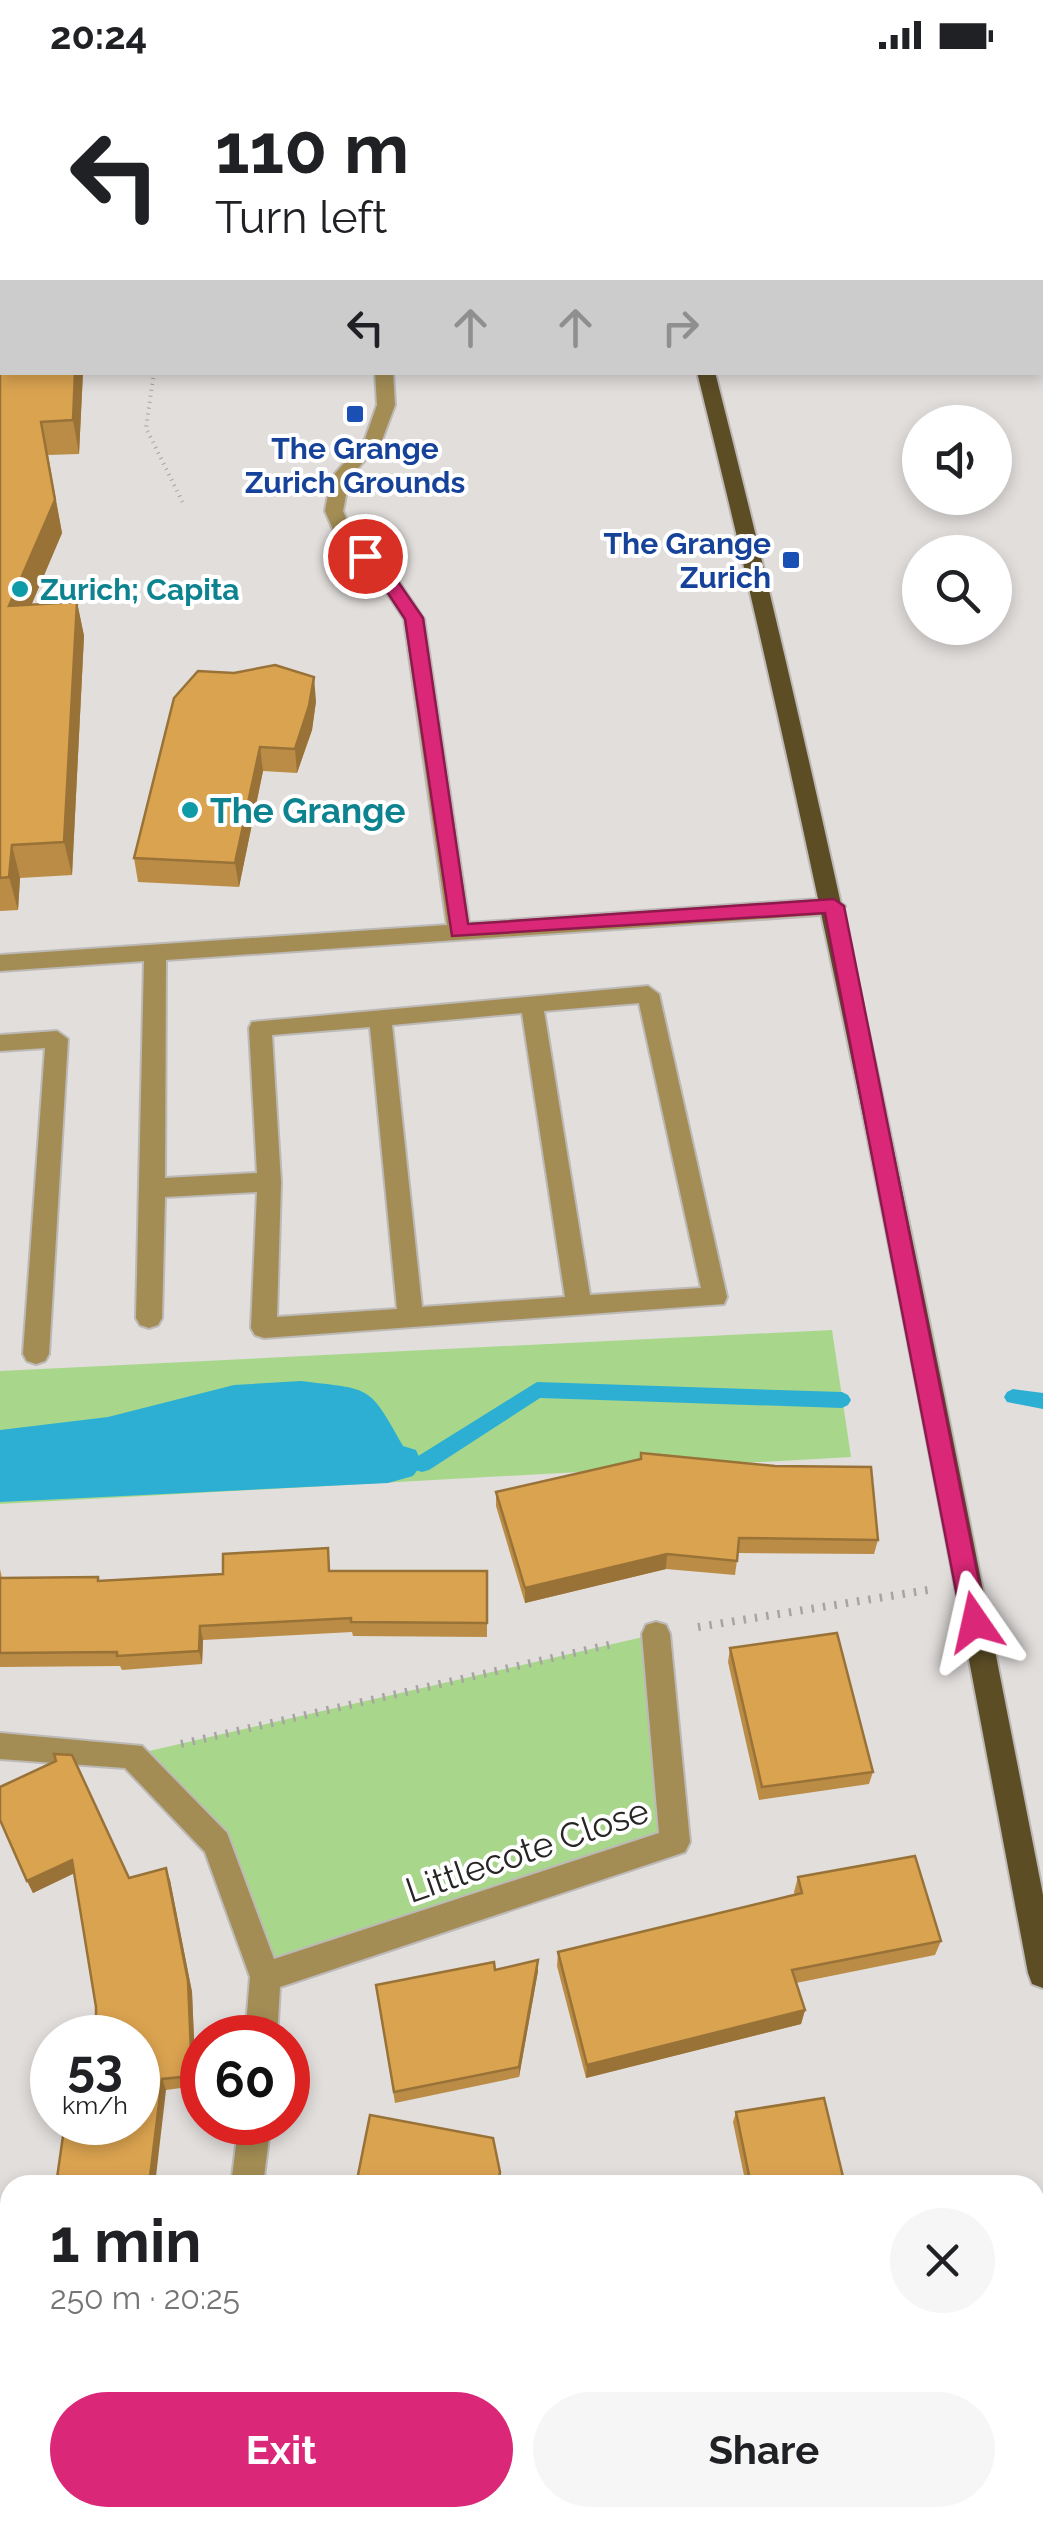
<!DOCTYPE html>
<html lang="en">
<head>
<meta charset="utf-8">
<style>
	body { margin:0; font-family:Raleway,sans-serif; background:#f6f6f6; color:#202124; height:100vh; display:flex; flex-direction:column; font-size:38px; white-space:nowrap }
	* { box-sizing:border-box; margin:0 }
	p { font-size:32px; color:#757577 }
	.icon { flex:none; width:55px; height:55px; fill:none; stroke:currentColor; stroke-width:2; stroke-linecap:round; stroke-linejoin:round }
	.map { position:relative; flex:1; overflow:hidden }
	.drawer { position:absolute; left:0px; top:2105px; width:1045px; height:352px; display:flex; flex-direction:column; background:#fff; border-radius:30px 30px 0 0; box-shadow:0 5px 15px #0003 }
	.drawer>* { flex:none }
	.top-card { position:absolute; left:0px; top:0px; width:1045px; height:305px; box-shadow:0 5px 15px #0003; background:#fff; color:#202124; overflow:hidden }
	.controls { position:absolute; left:902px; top:335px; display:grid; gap:20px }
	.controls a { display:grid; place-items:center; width:110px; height:110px; border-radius:50%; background:#fff; box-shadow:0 5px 15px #0003; font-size:50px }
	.speed { position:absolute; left:30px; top:1945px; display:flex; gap:20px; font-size:50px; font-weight:700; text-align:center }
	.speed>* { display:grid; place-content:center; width:130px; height:130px; border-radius:50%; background:#fff; box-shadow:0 5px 15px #0003; line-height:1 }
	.speed small { font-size:25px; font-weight:400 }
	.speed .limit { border:15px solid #d22; background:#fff; color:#111 }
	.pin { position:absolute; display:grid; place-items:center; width:85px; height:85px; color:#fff; margin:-42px; border:5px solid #fff; border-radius:50%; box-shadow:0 2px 10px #0007 }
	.me { position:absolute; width:110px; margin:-55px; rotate:349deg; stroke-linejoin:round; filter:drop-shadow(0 0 8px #0008) }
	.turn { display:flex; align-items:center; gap:35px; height:210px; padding:0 50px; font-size:45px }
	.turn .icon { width:130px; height:130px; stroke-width:2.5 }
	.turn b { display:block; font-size:70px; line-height:85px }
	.lanes { display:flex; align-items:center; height:95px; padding:0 50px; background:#0003; justify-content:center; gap:50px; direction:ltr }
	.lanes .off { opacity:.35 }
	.round { display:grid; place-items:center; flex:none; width:105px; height:105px; border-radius:52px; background:#f6f6f6 }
	.head { display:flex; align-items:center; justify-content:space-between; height:170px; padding:0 50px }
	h1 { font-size:60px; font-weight:700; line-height:75px }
	.cta { display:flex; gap:20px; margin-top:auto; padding:20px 50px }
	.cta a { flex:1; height:115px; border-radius:60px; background:#db2777; color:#fff; font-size:40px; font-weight:700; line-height:115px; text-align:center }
	.cta a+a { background:#f6f6f6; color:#202124 }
	.status { display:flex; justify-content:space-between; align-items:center; height:70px; padding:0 50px; background:#fff; direction:ltr }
	.status svg { height:28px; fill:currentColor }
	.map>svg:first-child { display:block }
	.green { fill:#a8d78b }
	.water { fill:#2dafd4 }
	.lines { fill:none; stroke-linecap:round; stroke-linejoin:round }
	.stream { fill:#2dafd4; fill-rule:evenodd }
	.service-casing { stroke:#bcb9b7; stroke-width:4 }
	.minor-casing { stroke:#bcb9b7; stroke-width:4 }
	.primary-casing { stroke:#bcb9b7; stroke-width:4 }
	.path-far1 { stroke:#a7a4a3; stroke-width:4; stroke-dasharray:1 5; stroke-linecap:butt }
	.path { stroke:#a7a4a3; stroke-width:8; stroke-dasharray:2.5 9; stroke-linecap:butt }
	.service { fill:#a38d54; fill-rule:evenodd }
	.minor { fill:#a38d54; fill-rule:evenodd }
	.primary { fill:#5c4d25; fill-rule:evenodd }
	.wall { fill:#bb8c45 }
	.shaded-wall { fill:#997238 }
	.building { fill:#daa350; stroke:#997238; stroke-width:2.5 }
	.route { fill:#db2777; stroke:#8e194d; stroke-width:2.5 }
	.transit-dot { fill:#1a4fb4; stroke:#fff; stroke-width:4 }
	.culture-dot { fill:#0f9aa8; stroke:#fff; stroke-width:4 }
	.labels { text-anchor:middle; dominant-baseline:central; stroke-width:8; stroke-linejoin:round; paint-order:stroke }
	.far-transit-label { font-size:30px; font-weight:bold; fill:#164399; stroke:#fff }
	.far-culture-label { font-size:30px; font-weight:bold; fill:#0d838f; stroke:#fff; text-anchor:start }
	.culture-label { font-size:35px; font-weight:bold; fill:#0d838f; stroke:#fff; text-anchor:start }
	.street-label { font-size:35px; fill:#272625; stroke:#fff }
</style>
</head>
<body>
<div class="status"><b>20:24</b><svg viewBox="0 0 49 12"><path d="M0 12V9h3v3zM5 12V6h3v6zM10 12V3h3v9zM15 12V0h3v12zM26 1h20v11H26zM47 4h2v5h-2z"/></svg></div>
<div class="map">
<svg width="1043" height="2456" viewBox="0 0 1043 2456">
	<rect width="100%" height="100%" fill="#e1dedc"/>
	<path class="green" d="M832,1260L851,1387L0,1434V1301Z
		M656,1564L675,1772L265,1907L217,1773L132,1685Z
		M10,2360V2448H75L63,2456H0V2369Z"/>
	<path class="water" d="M301,1311C371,1320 368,1313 403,1376L416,1380L422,1394L413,1406L388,1413L0,1432V1360L108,1347L234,1315Z"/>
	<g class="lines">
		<path class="stream" d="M537,1312L842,1322L848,1325L851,1330L848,1335L842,1338L540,1328L429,1400L422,1402L415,1400L413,1394L415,1388Z
			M1013,1319L1043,1323V1339L1007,1332L1004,1327L1007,1322Z"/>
		<g class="service-casing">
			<path id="service" d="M77,0H91V2H77Z
				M220,0H234V2H220Z
				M486,0H500V2H486Z
				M0,38L2,39V48H0Z
				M0,126H2V136H0Z
				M375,302H393L395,335L382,370L349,409L343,441L353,465L391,500L424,549L469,853L834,828L845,836L834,844L166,890L165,1108L257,1103L249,958L252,952L648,916L659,924L727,1227L724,1234L264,1268L255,1265L251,1258L257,1122L165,1127L162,1248L158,1255L149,1258L140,1255L136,1248L144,891L0,901V885L447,855L404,549L377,508L338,471L325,441L331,408L365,369L377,335ZM639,933L701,1218L590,1225L544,941ZM522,943L565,1227L422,1237L392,955ZM370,957L397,1239L277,1247L281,1112L272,965Z
				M57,961L68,969L49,1284L45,1291L36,1294L27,1291L23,1284L45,978L0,981V965Z"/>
		</g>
		<g class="minor-casing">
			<path id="minor" d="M656,1552L666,1555L670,1564L690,1772L685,1782L280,1917L277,1968H245L250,1907L205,1782L125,1698L0,1689V1663L142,1676L227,1763L274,1889L659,1763L642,1564L646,1555Z
				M239,2052H271L263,2115H231Z
				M49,2448H93L89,2456H45Z
				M94,2448H137L141,2456H98Z
				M624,2448H663L659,2456H620Z"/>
		</g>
		<g class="primary-casing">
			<path id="primary" d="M600,0H614L615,2H601Z
				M697,302H715C844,806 943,1315 1043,1825V1918L1032,1914L1028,1903C927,1367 829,832 697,302Z"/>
		</g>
		<path class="path-far1" d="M154,302L146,358L183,433"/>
		<path class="path" d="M698,1557L928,1520
			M181,1674L617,1573
			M0,2369L10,2360"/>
		<use href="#service" class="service"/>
		<use href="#minor" class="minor"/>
		<use href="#primary" class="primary"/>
	</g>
	<path class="wall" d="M0,166L83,302L79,384L48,385L62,463L31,535L77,532L84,566L72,805L20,808L18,840L0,841Z
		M198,601L316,631L312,660L297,703L263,701L239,817L138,812L134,788Z
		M496,1422L878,1470L874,1484L738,1483L735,1505L666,1499L525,1533L496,1436Z
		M330,1493V1501H487V1567L353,1566L352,1562L203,1570L202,1594L122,1600L120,1596L0,1597V1499L2,1508L99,1511L223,1504Z
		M730,1578L873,1702L869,1714L759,1730L728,1592Z
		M0,1750L129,1808L170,1810L192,1922L196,2016L166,2020L138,2052L96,1937L74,1803L33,1823Z
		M798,1807L941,1871L935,1885L796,1913L805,1940L801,1954L586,2008L557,1896L558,1882L795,1825L794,1822Z
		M538,1890V1901L519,2007L395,2033L376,1915L495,1900Z
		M736,2042L845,2115H746L733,2052Z
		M806,2448H920L922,2456H807Z"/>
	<path class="shaded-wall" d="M75,302H83L79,384L73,350Z
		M41,352L62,463L17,569L9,536Z
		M77,532L84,566L72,805L64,772Z
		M314,607L316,631L312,660L297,703L295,679Z
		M260,677L263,701L239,817L235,793Z
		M12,775L20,808L18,840L9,807Z
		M667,1484L666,1499L525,1533V1518Z
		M200,1556L203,1570L202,1594L199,1581Z
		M72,1790L77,1802L33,1823L27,1811Z
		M166,1798L170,1810L192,1922L196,2016L192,2006Z
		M538,1890V1901L519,2007V1997Z
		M805,1940L801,1954L586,2008L587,1995Z
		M162,2009L166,2020L155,2115H149Z
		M10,2246V2262L0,2275V2259Z"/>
	<path class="building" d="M312,0H485L486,2H272Z
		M0,166H2V302H75L73,350L41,352L55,430L9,536L77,532L64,772L12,775L9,807L0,808Z
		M275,595L314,607L309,636L295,679L260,677L235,793L134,788L174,628L198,601L234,603Z
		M641,1383L775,1396L871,1397L878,1470L739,1468L737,1491L667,1484L525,1518L496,1422L641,1389Z
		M328,1478L329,1501H487V1553L351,1552V1548L200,1556L199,1581L117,1586V1582L0,1583V1508L98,1507V1511L223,1504V1484Z
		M837,1563L873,1702L762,1717L730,1578Z
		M54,1684L72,1685L129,1808L166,1798L188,1911L192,2006L162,2009L149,2115H56L65,2052H138V1968H96V1937L72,1790L27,1811L0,1750V1717L56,1691Z
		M915,1786L941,1871L792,1900L805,1940L587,1995L558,1882L802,1823L798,1807Z
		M538,1890L519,1997L394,2022L376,1915L494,1892L495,1900Z
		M824,2028L845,2115H751L736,2042Z
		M370,2045L493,2068L500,2102L498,2115H356Z
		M0,2230L10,2238V2246L0,2259Z
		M811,2448H920L922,2456H812Z"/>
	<path class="route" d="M365,480L390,500L423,548L468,854L834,829L844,836L987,1552L984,1560L975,1564L966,1560L962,1552L825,843L452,866L405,549L378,508L356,486Z"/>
	<g class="transit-dot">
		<rect x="345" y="334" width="20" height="20" rx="5"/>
		<rect x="781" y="480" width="20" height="20" rx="5"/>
	</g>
	<g class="culture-dot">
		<circle cx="20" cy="519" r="10"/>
		<circle cx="190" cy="740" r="10"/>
	</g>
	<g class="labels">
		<g class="far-transit-label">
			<text x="355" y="378">The Grange<tspan x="355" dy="34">Zurich Grounds</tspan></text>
			<text x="771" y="473" text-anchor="end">The Grange<tspan x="771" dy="34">Zurich</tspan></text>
		</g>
		<g class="far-culture-label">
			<text x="40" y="519">Zurich; Capita</text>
		</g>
		<g class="culture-label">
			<text x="210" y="740">The Grange</text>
		</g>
		<g class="street-label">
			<text transform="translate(527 1780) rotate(-19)">Littlecote Close</text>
		</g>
	</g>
</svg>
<div class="controls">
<a><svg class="icon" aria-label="sound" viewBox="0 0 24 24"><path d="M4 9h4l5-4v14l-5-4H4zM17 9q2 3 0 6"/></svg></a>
<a><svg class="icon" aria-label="search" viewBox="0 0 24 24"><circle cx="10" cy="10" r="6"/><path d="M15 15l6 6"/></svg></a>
</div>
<div class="speed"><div>53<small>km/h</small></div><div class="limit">60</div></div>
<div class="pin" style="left:365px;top:486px;background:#d93025"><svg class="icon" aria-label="arrive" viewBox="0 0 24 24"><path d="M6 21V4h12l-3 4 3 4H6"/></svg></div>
<svg class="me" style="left:975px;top:1552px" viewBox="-20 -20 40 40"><path d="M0-17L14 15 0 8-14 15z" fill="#db2777" stroke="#fff" stroke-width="4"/></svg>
<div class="top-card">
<div class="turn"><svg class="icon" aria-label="left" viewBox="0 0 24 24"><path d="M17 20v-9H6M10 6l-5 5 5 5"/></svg><div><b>110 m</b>Turn left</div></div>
<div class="lanes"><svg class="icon" aria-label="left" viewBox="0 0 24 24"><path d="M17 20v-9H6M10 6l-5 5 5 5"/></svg><svg class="icon off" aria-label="ahead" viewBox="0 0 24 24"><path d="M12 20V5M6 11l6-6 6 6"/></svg><svg class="icon off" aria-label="ahead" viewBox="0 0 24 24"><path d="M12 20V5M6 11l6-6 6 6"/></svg><svg class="icon off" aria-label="right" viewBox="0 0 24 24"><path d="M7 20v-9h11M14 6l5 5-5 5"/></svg></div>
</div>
<section class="drawer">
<div class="head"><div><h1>1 min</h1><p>250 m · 20:25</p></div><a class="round"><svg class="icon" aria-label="close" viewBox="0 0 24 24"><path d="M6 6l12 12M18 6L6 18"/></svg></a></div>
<div class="cta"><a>Exit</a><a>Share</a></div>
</section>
</div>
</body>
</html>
